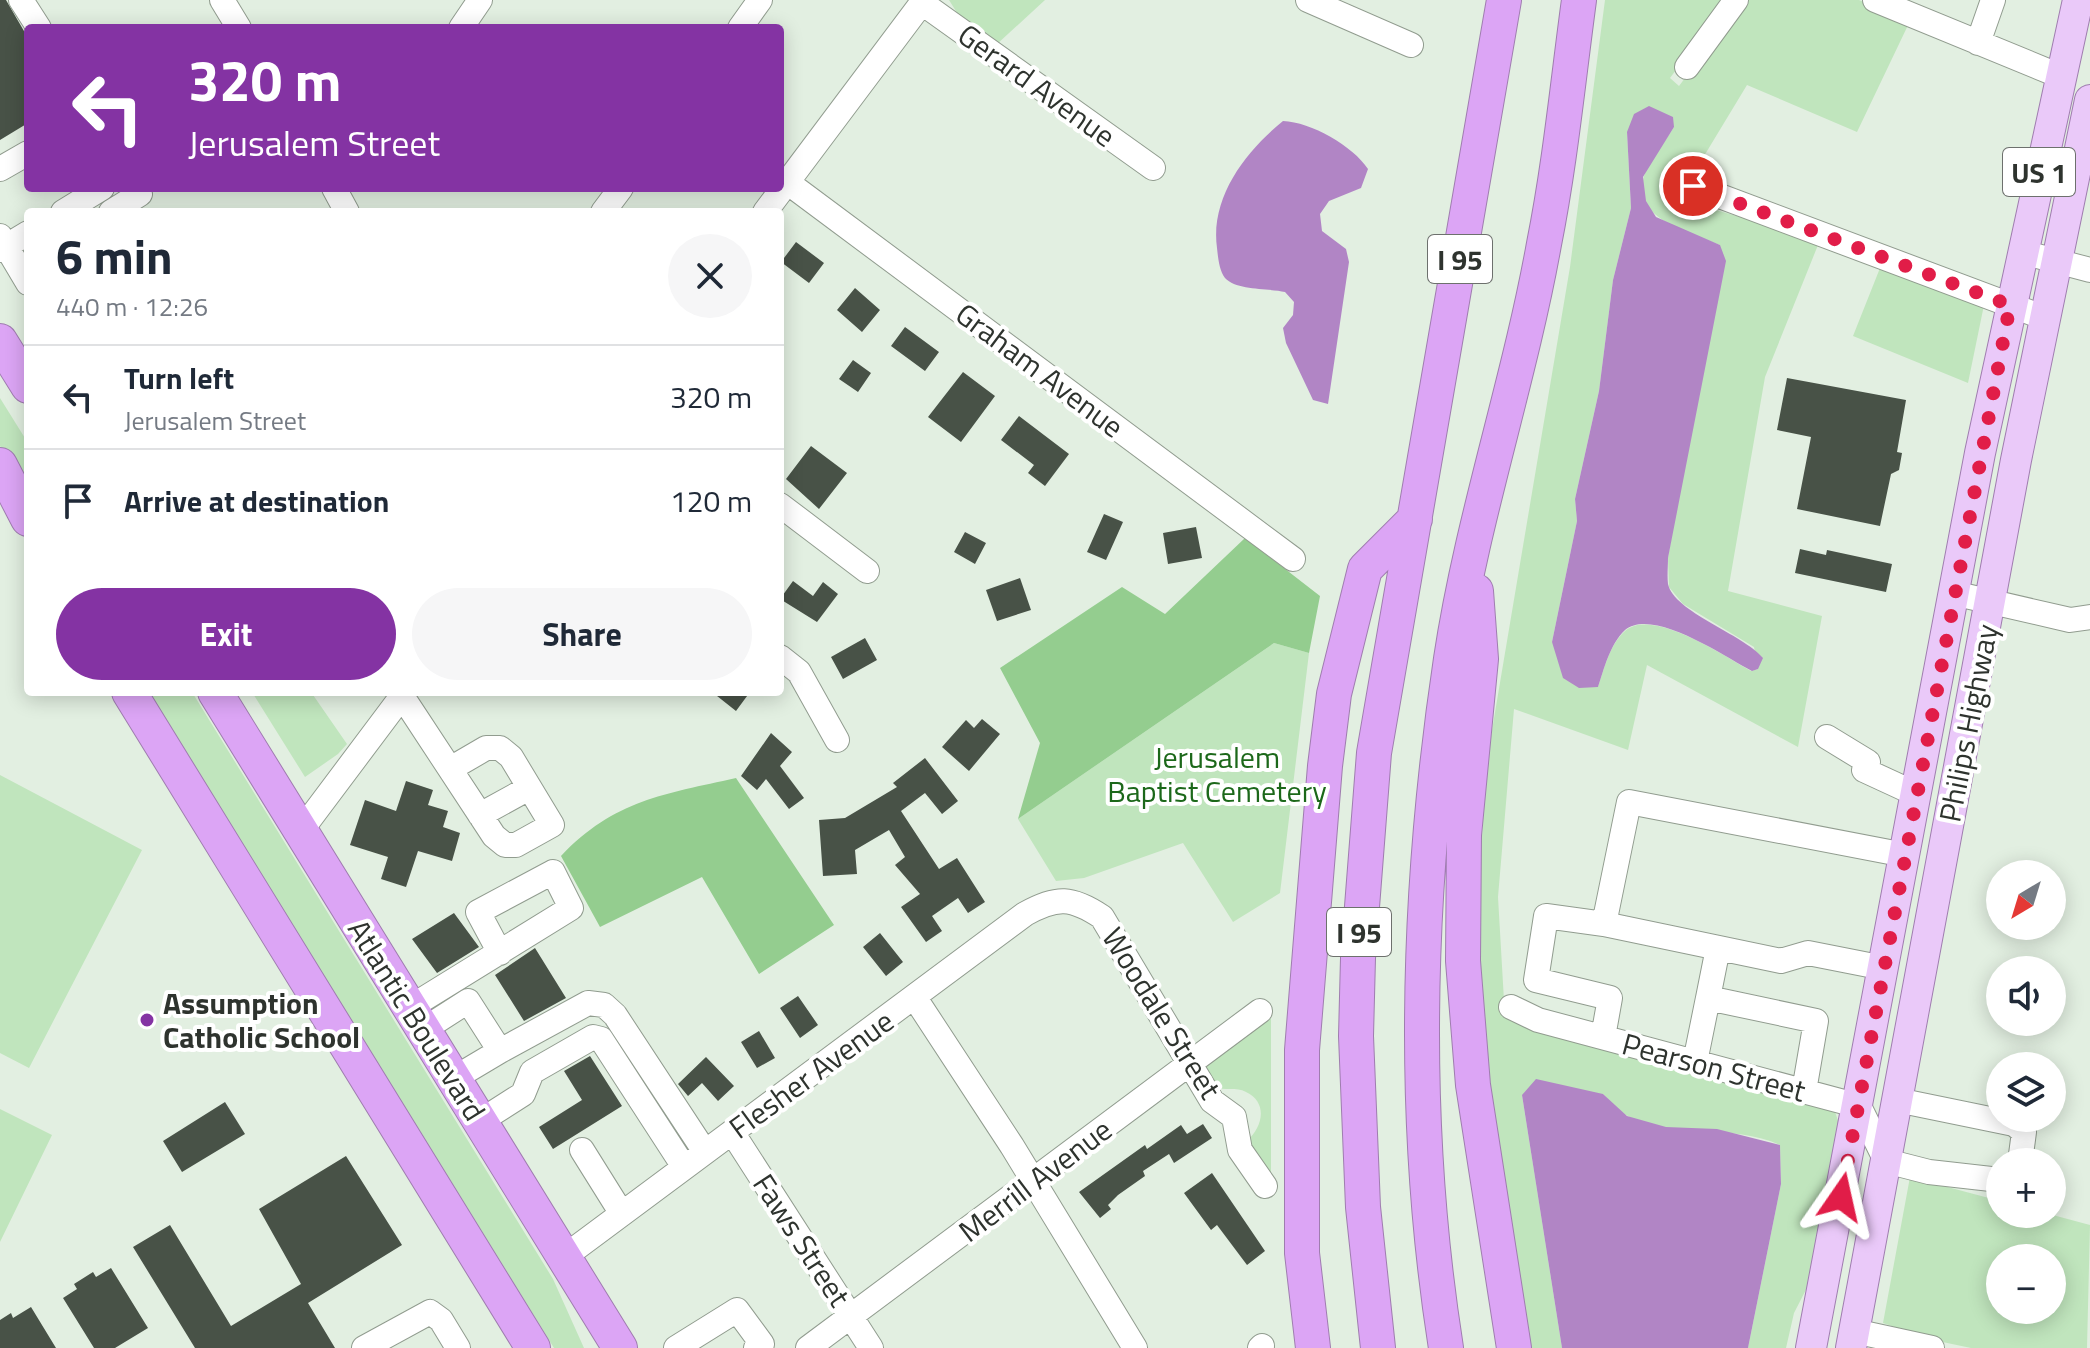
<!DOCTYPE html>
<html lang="en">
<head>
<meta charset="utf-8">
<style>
	body { margin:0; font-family:"Titillium Web",sans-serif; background:#f6f6f7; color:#1f2937; height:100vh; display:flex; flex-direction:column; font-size:30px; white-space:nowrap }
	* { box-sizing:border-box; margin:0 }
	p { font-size:26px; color:#747a83 }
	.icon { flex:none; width:44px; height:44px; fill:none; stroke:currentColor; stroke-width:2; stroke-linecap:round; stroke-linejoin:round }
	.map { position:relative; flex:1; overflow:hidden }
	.drawer { position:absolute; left:24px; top:208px; width:760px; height:488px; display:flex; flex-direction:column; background:#fff; border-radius:8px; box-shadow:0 4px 20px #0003 }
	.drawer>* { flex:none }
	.banner { position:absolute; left:24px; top:24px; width:760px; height:168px; border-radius:8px; box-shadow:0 4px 20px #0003; background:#8433a3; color:#fff; overflow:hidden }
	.needle { width:52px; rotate:218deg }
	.buttons { position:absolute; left:1986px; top:860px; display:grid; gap:16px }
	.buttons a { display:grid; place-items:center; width:80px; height:80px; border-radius:50%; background:#fff; box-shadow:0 4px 20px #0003; font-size:40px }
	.pin { position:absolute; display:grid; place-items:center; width:68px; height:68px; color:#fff; margin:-34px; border:4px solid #fff; border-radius:50%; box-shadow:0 2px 8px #0007 }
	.me { position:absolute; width:88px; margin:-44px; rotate:11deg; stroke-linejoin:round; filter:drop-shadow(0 0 6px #0008) }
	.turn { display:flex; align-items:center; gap:28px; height:168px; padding:0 32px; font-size:36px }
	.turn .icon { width:104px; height:104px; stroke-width:2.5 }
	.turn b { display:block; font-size:56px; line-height:68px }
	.round { display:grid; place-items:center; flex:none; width:84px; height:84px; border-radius:42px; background:#f6f6f7 }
	.head { display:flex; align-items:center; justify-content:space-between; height:136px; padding:0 32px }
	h1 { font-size:48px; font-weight:700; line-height:60px }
	.cta { display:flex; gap:16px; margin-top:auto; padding:16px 32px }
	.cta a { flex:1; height:92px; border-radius:48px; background:#8433a3; color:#fff; font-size:32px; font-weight:700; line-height:92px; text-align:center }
	.cta a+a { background:#f6f6f7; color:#1f2937 }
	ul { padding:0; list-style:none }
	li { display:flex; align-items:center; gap:24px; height:104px; padding:0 32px; border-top:2px solid #e0e1e3 }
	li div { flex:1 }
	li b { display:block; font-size:30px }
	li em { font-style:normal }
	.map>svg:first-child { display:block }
	.green { fill:#c0e5bd; fill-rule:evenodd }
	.forest { fill:#94cd8f }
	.water { fill:#b185c5 }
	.building { fill:#485247 }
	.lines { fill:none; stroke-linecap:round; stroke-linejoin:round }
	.minor-casing { stroke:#919c8f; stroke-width:26 }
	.major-casing { stroke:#9f7daf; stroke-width:32 }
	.highway-casing { stroke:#9f7daf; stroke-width:36 }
	.minor { stroke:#fff; stroke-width:24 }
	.major { stroke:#eac9f9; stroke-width:30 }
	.highway { stroke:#dca5f5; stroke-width:34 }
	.route { stroke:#e11d48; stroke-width:14; stroke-dasharray:0 25.2 }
	.poi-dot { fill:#8433a3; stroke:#fff; stroke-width:3 }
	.labels { text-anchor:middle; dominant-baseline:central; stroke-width:8; stroke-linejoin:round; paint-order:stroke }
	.shield { fill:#fff; stroke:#6d706d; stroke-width:2 }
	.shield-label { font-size:28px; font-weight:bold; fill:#2e332e }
	.street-label { font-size:30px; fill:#2e332e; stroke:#fff }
	.park-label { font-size:30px; fill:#1c681a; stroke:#fff }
	.poi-label { font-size:30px; font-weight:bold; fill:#2e332e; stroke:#fff; text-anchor:start }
</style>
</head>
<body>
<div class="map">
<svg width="2090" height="1348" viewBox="0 0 2090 1348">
	<rect width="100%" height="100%" fill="#e2efe1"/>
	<path class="green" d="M949,0H1045L996,45L959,16Z
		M1605,0H1728L1670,78L1679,86L1744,0H1859L1910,21L1857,132L1747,85L1678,199L1820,240L1765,377L1728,591L1822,616L1798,747L1647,665L1628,750L1514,709L1498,897L1505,1018L1827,1105L1835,1112L1840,1126L1813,1276L1794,1313L1786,1348H1748L1781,1184L1780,1145C1733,1123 1668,1140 1626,1115C1618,1111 1610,1101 1603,1094L1522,1095L1562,1348H1529C1509,1214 1484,1079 1480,943C1478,878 1483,813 1489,748L1570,267ZM1674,127C1665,142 1649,160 1644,176C1630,219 1692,233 1720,245L1668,558L1669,587L1683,604L1754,647L1758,669L1751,671C1725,657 1653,607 1625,631C1610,644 1604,669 1598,687L1552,642L1577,521L1575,499L1599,391L1613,280L1631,208L1627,132Z
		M1882,263L1984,305L1968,383L1853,336Z
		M0,398L28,443V492L0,446Z
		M1274,643L1309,653L1280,893L1233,922L1183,843L1084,878L1056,881L1018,819Z
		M149,692H192L553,1279L584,1348H554Z
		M252,692H311L347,744L338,754L305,777Z
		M0,775L142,850L29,1068L0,1053Z
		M1271,1018V1180L1247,1141C1262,1128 1269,1103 1246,1092C1236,1086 1225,1092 1214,1086L1205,1069L1210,1062Z
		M0,1109L52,1135L0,1242Z
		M1910,1177L2000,1201V1214H2049L2090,1225L2087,1348H1971L1933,1340L1883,1323ZM2000,1258H2052V1310H2000Z"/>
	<path class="forest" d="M1245,538L1320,596L1309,653L1274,643L1018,819L1040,743L1000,668L1122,587L1165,614Z
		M736,778L834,925L759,974L702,877L600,927L561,856C614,800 665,794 736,778Z"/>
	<path class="water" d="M1649,106L1673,117L1674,127L1643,177L1646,201L1656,217L1720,245L1726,261L1668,558C1668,566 1667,576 1668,584C1674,612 1743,634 1763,658L1758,669L1752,671C1725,657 1653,607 1625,630C1610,644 1604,669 1598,687L1579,688L1563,678L1552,642L1577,521L1575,499L1599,391L1613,280L1631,208L1627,132L1634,114Z
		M1283,121C1311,122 1353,146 1368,169L1361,188L1329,201L1320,214L1322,231L1346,249L1349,262L1328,404L1313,400L1286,343L1283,328L1293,315L1294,302L1285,292C1269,288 1237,291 1225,278C1219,270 1218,257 1217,248C1210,197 1246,151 1283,121Z
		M1536,1079L1603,1094L1627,1116L1666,1127L1717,1129L1780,1145L1781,1184L1748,1348H1562L1522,1095Z"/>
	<path class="building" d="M0,0H6L28,38V123L0,140Z
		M796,242L824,263L809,283L781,262Z
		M855,288L880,310L862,332L837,310Z
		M905,327L939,352L925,371L891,346Z
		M853,360L871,373L858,392L839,379Z
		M963,372L995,396L961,442L928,417Z
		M1787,378L1906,400L1897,452L1902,453L1899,470L1891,474L1880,526L1797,509L1811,437L1777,430Z
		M1019,416L1069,454L1045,486L1028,473L1034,465L1001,440Z
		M811,446L847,473L819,509L786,479Z
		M1104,514L1123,522L1106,560L1087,552Z
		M1196,527L1202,558L1168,564L1163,533Z
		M965,532L986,543L975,564L954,552Z
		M1800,549L1826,555L1827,550L1892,564L1886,592L1795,573Z
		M1020,578L1031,610L997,621L986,590Z
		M793,581L813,596L823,582L838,594L817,622L780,599Z
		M865,638L877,660L843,679L831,657Z
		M712,692H750L736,711Z
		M982,719L1000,734L969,771L942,747L966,720L974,728Z
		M771,733L792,752L780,766L804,798L789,809L766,779L757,790L741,776Z
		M925,758L958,801L942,814L925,793L901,811L939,869L957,858L985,902L968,913L958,898L932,916L942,931L926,942L901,907L920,894L895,865L905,857L889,830L855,850L857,874L823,876L819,820L845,818L897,787L893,783Z
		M406,781L433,790L428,805L448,811L443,827L460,833L452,861L418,851L406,887L381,879L388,857L350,845L365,800L396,811Z
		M454,913L479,947L437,973L412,939Z
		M880,933L903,962L886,976L863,947Z
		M535,948L566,998L524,1021L495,975Z
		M798,996L818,1025L800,1038L780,1008Z
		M759,1031L775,1058L757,1068L741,1042Z
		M590,1056L622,1106L553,1149L539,1127L582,1100L564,1071Z
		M706,1057L734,1086L718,1101L702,1083L688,1096L678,1084Z
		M225,1102L245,1134L182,1172L163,1141Z
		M1203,1124L1212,1138L1174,1163L1169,1154L1143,1171L1145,1176L1118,1195L1108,1205L1111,1209L1100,1218L1079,1192L1145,1145L1147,1149L1181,1125L1187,1134Z
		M346,1156L402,1245L308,1303L335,1348H195L133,1247L170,1225L231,1326L301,1284L259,1209Z
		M1212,1173L1265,1251L1247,1265L1217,1225L1211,1230L1184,1193Z
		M111,1268L148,1328L115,1348H94L63,1298L77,1289L74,1284L93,1272L96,1277Z
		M31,1307L56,1348H0V1320L11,1313L13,1318Z"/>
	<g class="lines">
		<g class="minor-casing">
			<path id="minor" d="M21,0L39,28
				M222,0L239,28
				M1308,0L1411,45
				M1875,0L2060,76
				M922,3L1153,168
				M461,28L480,0
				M740,28L760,0
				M1978,43L1993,0
				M1687,67L1736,0
				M0,169L28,153
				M787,182L1293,559
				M1693,186L2045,318
				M334,188L347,212
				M63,212L102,188
				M111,212L140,194L137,188
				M603,212L621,188
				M765,212L924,0
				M0,236L28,283
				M0,250L28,233
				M2022,252L2090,270
				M780,505L867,571
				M1953,593L2070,620L2090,617
				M780,657L799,672L837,740
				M402,696L494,836L505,845H516L552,825L511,757L500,748H486L450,769
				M1827,737L1868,762L1864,770L1916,794
				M480,815L529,788
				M300,832L405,692
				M1718,948L1708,998L1816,1021L1804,1091
				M1884,968L1808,953L1781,961L1604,924L1629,802L1905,855
				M915,998L1012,1146L1135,1348
				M1511,1007L1538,1020L1859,1106L1886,1161L1929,1172L2000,1180
				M409,1008L571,908L553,872L478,912L500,953
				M423,1030L468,1001L500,1051L453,1079
				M1603,1037L1610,998L1536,980L1546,916L1604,924
				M500,1051L588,1003L604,1005L615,1015L705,1152
				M1695,1062L1708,998
				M1897,1100L2014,1124L2024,1132L2020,1162
				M479,1122L523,1094L532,1072L593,1037L601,1039L684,1167
				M732,1132L871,1348
				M582,1150L622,1214
				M564,1257L1025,914C1057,896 1072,897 1102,917L1212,1101L1234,1117L1240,1150L1265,1186
				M1854,1331L1932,1348
				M364,1348L430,1312L441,1320L458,1348
				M676,1348L737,1310L762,1344L756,1348
				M808,1348L1260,1011
				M1260,1348L1262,1346"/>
		</g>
		<g class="major-casing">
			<path id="major" d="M1811,1348L1980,453L2078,0
				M1851,1348L2016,460L2090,100"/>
		</g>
		<g class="highway-casing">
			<path id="highway" d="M0,341L28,386
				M0,465L28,519
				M1476,591L1481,659L1464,835L1463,961L1473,1085L1514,1348
				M129,692L533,1348
				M215,692L620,1348
				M1313,1348L1302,1253V1050L1325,766L1334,694L1365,569L1415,519
				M1378,1348L1363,1207L1356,1036L1358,958L1374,753L1504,0
				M1446,1348C1410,1120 1417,886 1451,659C1472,519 1519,383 1544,244C1560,164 1568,81 1579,0"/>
		</g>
		<use href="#minor" class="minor"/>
		<use href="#major" class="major"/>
		<use href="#highway" class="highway"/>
	</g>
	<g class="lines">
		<path class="route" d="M1693,186L2010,305L1841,1197"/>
	</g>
	<circle class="poi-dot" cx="147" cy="1020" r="8"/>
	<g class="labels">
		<g class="shield">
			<rect x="2003" y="148" width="72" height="48" rx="6"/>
			<rect x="1428" y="235" width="64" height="48" rx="6"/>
			<rect x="1327" y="908" width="64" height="48" rx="6"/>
		</g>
		<g class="shield-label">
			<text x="2039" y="172">US 1</text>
			<text x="1460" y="259">I 95</text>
			<text x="1359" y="932">I 95</text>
		</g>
		<g class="street-label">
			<text transform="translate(1037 85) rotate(36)">Gerard Avenue</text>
			<text transform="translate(1040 370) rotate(37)">Graham Avenue</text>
			<text transform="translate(1968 723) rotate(-79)">Philips Highway</text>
			<text transform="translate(1162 1013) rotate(58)">Woodale Street</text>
			<text transform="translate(417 1020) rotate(58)">Atlantic Boulevard</text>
			<text transform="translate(1714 1067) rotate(15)">Pearson Street</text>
			<text transform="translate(811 1074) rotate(-36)">Flesher Avenue</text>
			<text transform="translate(1035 1180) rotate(-37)">Merrill Avenue</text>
			<text transform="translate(802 1240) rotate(57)">Faws Street</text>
		</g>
		<g class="park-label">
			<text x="1217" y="757">Jerusalem<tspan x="1217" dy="34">Baptist Cemetery</tspan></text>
		</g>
		<g class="poi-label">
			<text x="163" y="1003">Assumption<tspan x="163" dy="34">Catholic School</tspan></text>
		</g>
	</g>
</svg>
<div class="buttons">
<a><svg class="needle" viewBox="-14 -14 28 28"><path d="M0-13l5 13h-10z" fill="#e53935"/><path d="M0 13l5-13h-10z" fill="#747a83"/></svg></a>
<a><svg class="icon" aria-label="sound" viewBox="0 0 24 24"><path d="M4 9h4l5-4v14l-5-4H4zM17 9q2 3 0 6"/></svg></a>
<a><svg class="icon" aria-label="layers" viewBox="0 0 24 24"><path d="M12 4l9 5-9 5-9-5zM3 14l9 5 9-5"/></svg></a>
<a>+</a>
<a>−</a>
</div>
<div class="pin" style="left:1693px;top:186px;background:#d93025"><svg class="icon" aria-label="arrive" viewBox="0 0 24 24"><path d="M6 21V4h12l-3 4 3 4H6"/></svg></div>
<svg class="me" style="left:1841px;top:1197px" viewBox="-20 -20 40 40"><path d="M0-17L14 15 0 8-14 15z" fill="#e11d48" stroke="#fff" stroke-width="4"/></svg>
<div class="banner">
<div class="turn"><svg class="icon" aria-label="left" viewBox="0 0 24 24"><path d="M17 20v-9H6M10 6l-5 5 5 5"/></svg><div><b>320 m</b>Jerusalem Street</div></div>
</div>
<section class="drawer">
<div class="head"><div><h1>6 min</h1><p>440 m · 12:26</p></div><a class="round"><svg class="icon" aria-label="close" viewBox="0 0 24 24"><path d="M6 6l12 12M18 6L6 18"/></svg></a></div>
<ul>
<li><svg class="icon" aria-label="left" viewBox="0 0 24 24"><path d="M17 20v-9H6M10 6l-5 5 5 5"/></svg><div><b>Turn left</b><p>Jerusalem Street</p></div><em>320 m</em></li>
<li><svg class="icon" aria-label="arrive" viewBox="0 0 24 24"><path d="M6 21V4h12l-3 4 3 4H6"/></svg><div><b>Arrive at destination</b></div><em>120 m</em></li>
</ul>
<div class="cta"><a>Exit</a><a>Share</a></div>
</section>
</div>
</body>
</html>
